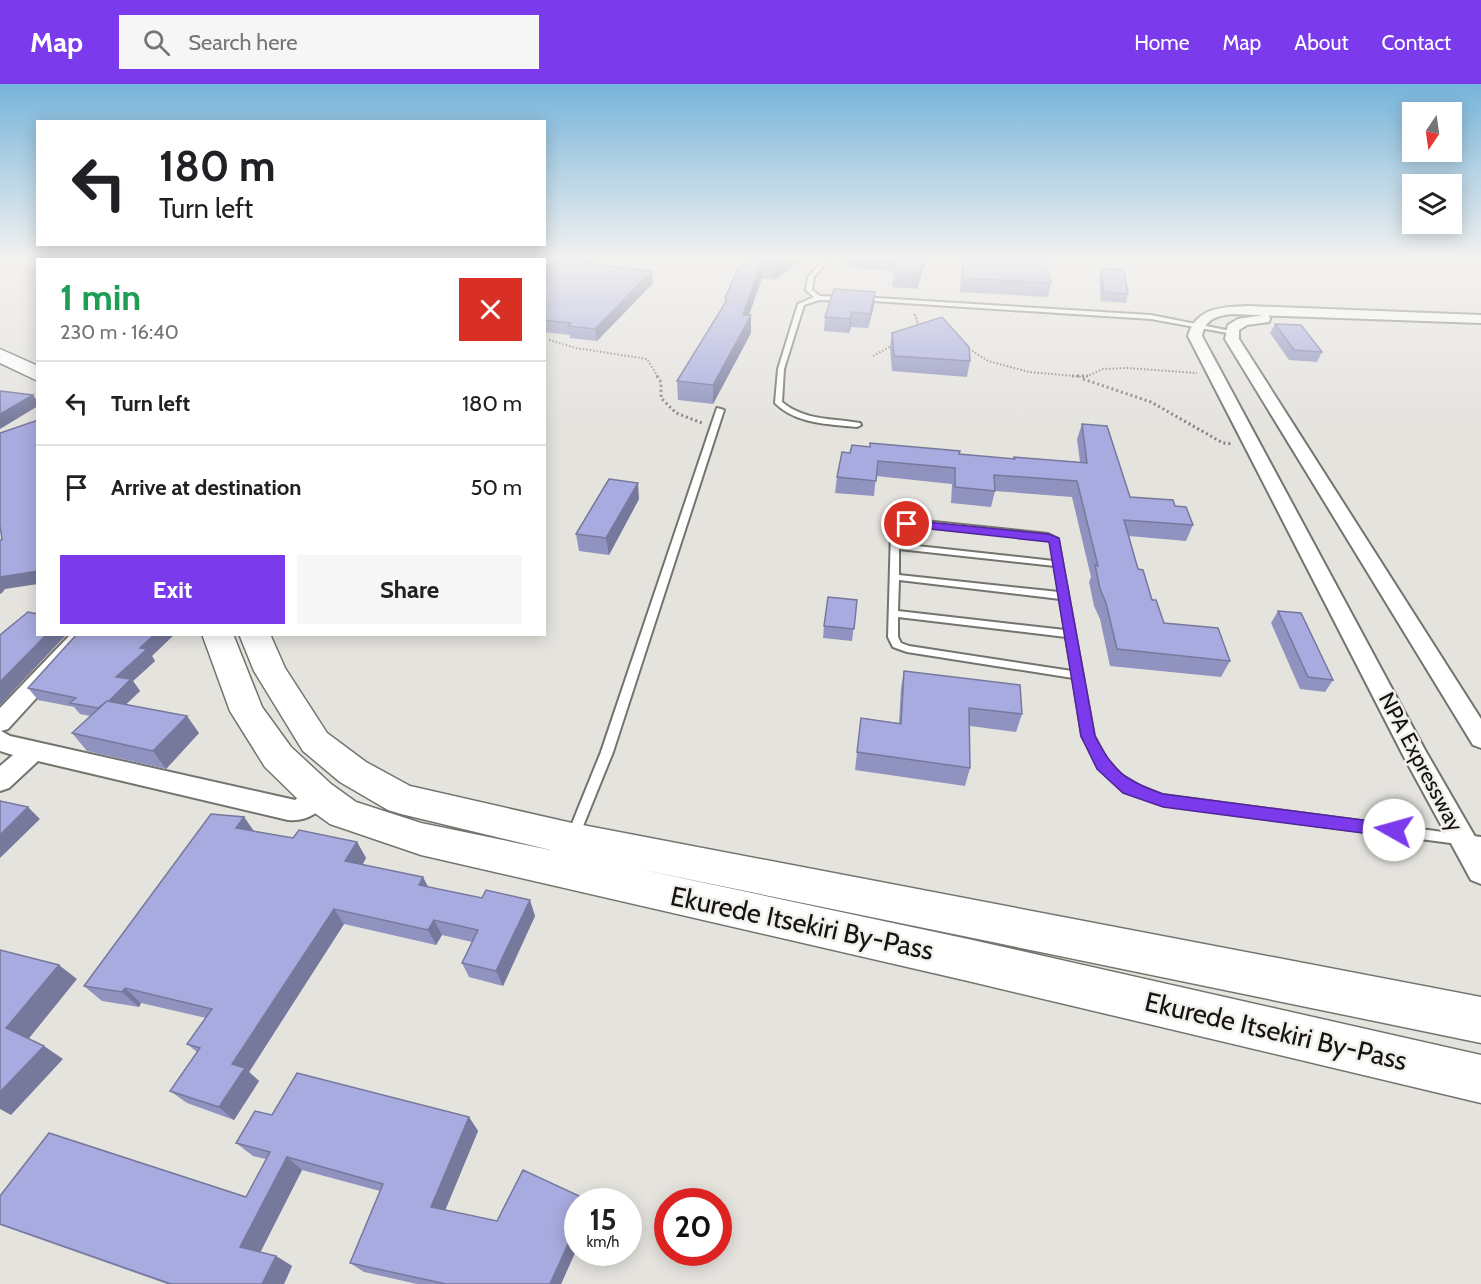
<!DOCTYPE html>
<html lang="en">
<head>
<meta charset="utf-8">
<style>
	body { margin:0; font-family:Cabin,sans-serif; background:#f6f6f6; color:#202124; height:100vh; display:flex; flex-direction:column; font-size:22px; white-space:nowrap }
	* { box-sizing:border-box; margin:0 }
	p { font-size:20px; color:#757577 }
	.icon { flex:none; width:33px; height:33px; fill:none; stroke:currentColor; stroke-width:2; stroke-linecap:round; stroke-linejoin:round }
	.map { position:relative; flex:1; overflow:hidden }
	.side { position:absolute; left:36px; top:174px; width:510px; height:378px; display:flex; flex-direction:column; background:#fff; border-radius:0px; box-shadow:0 3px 15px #0003 }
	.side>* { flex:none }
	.top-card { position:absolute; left:36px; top:36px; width:510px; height:126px; border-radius:0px; box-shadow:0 3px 15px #0003; background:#fff; color:#202124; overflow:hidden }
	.needle { width:39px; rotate:193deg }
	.controls { position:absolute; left:1402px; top:18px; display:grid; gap:12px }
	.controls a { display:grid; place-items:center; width:60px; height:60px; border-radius:0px; background:#fff; box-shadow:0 3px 15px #0003; font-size:30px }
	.speed { position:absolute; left:564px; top:1104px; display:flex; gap:12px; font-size:30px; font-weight:700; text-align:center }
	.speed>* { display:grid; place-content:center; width:78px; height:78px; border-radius:50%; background:#fff; box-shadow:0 3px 15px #0003; line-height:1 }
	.speed small { font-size:15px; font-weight:400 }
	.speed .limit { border:9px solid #d22; background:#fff; color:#111 }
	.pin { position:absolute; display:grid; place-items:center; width:51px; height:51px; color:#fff; margin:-26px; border:3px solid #fff; border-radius:50%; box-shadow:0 2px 6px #0007 }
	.me { position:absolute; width:66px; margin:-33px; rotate:277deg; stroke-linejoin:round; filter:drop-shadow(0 0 4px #0008) }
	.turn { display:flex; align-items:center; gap:21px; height:126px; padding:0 24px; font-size:27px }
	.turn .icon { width:78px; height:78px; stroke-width:2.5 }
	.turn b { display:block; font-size:42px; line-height:51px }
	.round { display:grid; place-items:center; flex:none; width:63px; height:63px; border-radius:0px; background:#f6f6f6 }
	.overview { display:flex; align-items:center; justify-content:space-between; height:102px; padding:0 24px }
	h1 { font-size:36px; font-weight:700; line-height:45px; color:#1e9e55 }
	.cta { display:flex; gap:12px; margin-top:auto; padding:12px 24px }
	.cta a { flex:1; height:69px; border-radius:0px; background:#7c3aed; color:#fff; font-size:24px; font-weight:700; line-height:69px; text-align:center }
	.cta a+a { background:#f6f6f6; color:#202124 }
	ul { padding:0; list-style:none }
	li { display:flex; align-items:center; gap:18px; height:84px; padding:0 24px; border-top:2px solid #e0e0e0 }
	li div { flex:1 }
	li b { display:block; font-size:22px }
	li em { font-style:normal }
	header { display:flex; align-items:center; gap:36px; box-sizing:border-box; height:84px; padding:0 30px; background:#7c3aed; color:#fff }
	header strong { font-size:28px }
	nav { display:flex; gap:33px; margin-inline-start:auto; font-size:21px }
	.search { width:420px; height:54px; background:#f6f6f6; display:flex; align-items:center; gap:15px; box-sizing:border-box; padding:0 21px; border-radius:0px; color:#757577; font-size:22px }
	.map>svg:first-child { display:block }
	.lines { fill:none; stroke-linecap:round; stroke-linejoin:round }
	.service-casing { stroke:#74736e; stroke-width:4 }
	.minor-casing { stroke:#74736e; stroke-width:4 }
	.primary-casing { stroke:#74736e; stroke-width:3 }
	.path-far1 { stroke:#817f7c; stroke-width:2; stroke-dasharray:1.5 2; stroke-linecap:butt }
	.path { stroke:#817f7c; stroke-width:3; stroke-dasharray:2 3; stroke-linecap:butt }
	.service { fill:#fff; fill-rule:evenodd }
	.minor { fill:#fff; fill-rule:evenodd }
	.primary { fill:#fff; fill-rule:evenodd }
	.wall { fill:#9093c0 }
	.shaded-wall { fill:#76789c }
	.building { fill:#a8abdf; stroke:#76789c; stroke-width:1.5 }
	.route { fill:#7c3aed; stroke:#51269a; stroke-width:1.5 }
	.labels { text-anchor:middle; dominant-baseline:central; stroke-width:5; stroke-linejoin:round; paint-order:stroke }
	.street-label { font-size:22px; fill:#141312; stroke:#f2f0eb }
	.near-street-label { font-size:27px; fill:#141312; stroke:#f2f0eb }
</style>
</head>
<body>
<header>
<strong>Map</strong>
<div class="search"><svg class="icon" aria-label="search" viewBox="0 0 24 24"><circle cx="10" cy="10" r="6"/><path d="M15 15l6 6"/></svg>Search here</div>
<nav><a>Home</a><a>Map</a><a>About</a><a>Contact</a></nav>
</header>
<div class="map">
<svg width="1481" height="1200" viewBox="0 0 1481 1200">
	<rect width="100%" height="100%" fill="#e5e3de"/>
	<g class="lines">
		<g class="service-casing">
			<path id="service" d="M276,175H282V176H276Z
				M508,175H513L508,176Z
				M824,175H829L814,193L812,206L820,212L845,213L848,215L845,217L819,216L804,221L784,285L782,318C805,337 832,334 860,339L861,341L857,343C828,340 796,340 775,319L778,285L798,220L814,213L806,206L808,193Z
				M860,213L1151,231L1236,248L1233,250L1151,235L858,216L857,215Z
				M717,324L724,326L613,668L579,752L577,756L573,757L569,756L567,752L601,668Z
				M915,436L1048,450L1058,455L1094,652L1106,674L1121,691L1140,702L1163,711L1481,753V763L1163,721L1121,704L1113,697L1098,681L1082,652L1073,594L907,568L893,563L888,553L891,447L899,440ZM915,442L1046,455L1051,458L1054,477L899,460V448L905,444ZM899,465L1055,482L1059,508L899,491ZM899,496L1060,515L1065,546L898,527ZM898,533L1066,553L1072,587L909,562L901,559L898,553Z"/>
		</g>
		<g class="minor-casing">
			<path id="minor" d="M1248,222L1481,231V239L1231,230C1215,232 1205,236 1202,252L1425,666L1481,763V800L1471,796L1404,673L1188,252C1196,223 1223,223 1248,222Z
				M1264,231L1269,232L1270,235L1269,238L1247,241L1239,246V255L1481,635V664L1473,661L1225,255L1228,241L1238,235Z
				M71,550H95L8,645L1,647L10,652L295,716C306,707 312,699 327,704L331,711C322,728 307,738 288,736L38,677L9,704L0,707V682L13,671L0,667V624Z"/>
		</g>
		<g class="primary-casing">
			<path id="primary" d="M0,265L38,282V297L0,279Z
				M202,550H233L262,623L291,663L331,700L356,718L421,739L555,767L401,730L388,726L340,698L303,667L254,587L239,550H270L285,584L327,649L366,678L410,702L572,739L1481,913V959L639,785L968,855L1481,971V1019L968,897L421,771L330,740L305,722L265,683L230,627Z"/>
		</g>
		<path class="path-far1" d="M914,230L918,240L923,241
			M914,244L918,240L915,229
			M549,256L576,264L647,275L658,293
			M966,263L988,277L1029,288L1085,293L1103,285L1128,284L1197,289
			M873,272L895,260"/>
		<path class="path" d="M657,292L661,298V314L676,329L702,339
			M1072,292H1088
			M1083,295L1151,318L1223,359L1232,360"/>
		<use href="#service" class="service"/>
		<use href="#minor" class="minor"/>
		<use href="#primary" class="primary"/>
	</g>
	<path class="wall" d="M554,175H600L594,181L652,187L653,199L597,257L570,254V251L544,248V183Z
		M751,175H803L775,196L762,194L749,231L751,249L713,320L678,316L677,297L725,219V214Z
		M843,175H926L917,205L892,203L894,187L843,183Z
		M962,175H1045L1051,199L1048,213L960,208Z
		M1101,184L1128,210L1126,219L1101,217L1099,192Z
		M875,208L874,222L868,244L851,243L849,249L824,247L825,233Z
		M1275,240L1322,268L1317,278L1289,276L1270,249Z
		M892,249L970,277L967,293L892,287L890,264Z
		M1082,340L1130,413L1175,422L1193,441L1186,457L1129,452L1138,485L1164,539L1230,577L1221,593L1110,582L1100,535L1094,522L1089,498L1091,493L1072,413L995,407L991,423L951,419L952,400L876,392L874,412L835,409L837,393L850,369L959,370L1014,375V373L1080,378L1077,355Z
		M639,415L609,471L579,467L576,450Z
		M857,516L852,557L823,554L824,542Z
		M1278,527L1333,596L1325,608L1300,605L1271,539Z
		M152,572L155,577L133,597L140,607L126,620L199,649L166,685L87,667L72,649L90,632L80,630L74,623L38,616L28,604Z
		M904,587L1022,630L1016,648L970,642V684L965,702L855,686L861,634L899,639L901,604Z
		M244,733L254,747L293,754L357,758L366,774L363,780L428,803L535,832L503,902L469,893L462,879L472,858L442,851L436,861L344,840L249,988L259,997L234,1036L187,1019L170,1007L197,968L187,960L206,934L141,919L139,923L102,917L84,902Z
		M272,1031L469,1033L478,1047L445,1126L497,1137L578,1118V1162L561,1200H417L364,1188L350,1179L380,1107L302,1086L260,1168L276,1172L292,1182L284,1200H167L0,1141V1112L246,1113L266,1075L253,1072L236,1059Z"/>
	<path class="shaded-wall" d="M586,175H600L583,191L581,179Z
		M781,175H803L775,196V180Z
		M924,175H926L917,205L919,189Z
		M762,177V194L745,242L751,231V249L713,320V301L743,231Z
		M652,187L653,199L597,257L595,245Z
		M875,208L874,222L868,244L870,230Z
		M852,228L851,243L849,249L850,235Z
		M33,311L38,318V322L0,345V330Z
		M638,399L639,415L609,471L606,454Z
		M38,487V500L5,505L2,509L0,510V493Z
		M47,550H67L0,621V598Z
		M155,550H175L152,572L155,577L133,597L140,607L110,636L101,625L116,593L140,564Z
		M187,632L199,649L166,685L153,667Z
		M28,723L40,735L0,774V751Z
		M244,733L255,749L236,744Z
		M357,758L366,774L355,792L345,777Z
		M423,793L431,808L419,801Z
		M530,816L535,832L503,902L496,887Z
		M334,825L344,840L249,988L259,997L234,1036L219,1023L232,980Z
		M434,836L442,851L436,861L428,846Z
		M59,881L77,895L26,958L6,944Z
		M125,904L141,919L139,923L122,908Z
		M44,962L63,975L11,1031L0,1025V1008Z
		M469,1033L478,1047L442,1134L431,1123Z
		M287,1073L302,1086L258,1173L240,1163Z
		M578,1138V1162L561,1200H550Z
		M276,1172L292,1182L284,1200H262Z"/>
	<path class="building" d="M554,175H586L581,179L652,187L595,245L568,242L571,239L544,236V183Z
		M751,175H781L775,180L762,177L743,231H751L713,301L677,297L727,216L725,214L738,184Z
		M896,175H924L919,189L894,188Z
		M963,175H1045L1051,199L962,194Z
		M1101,184L1124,186L1128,210L1104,208Z
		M834,205L875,208L870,230L852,228L850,235L825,233Z
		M942,233L969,263L970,277L894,272L892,249Z
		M1275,240L1301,241L1322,268L1294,266Z
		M0,307L33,311L0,330Z
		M38,336V487L0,493V456H2L0,441V349Z
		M1082,340L1107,342L1130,413L1173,416L1175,422L1186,423L1193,441L1124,436L1138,485L1143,486L1152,516H1156L1164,539L1218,544L1230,577L1117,565L1106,519L1100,505L1095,481L1098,482L1077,397L994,391L995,407L955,403V384L878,377L876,397L837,393L842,368L850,369L852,361L870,363V359L960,367L959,370L1015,375L1014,373L1087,379Z
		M609,395L638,399L606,454L576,450Z
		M828,513L857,516L854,545L824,542Z
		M1278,527L1301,529L1333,596L1308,593Z
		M28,528L38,530V550H47L0,598V551Z
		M77,550H155L140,564L147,565L116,593L131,595L109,617H107L98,624L70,619L76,614L28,604Z
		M904,587L1020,601L1022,630L969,624L970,684L857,668L861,634L901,640Z
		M107,617L187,632L153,667L72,649Z
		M0,717L28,723L0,751Z
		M211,730L244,733L236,744L293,754L299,746L357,758L345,777L423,793L419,801L482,814L486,806L530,816L496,887L462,879L478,846L434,836L428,846L334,825L232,980L245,984L219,1023L170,1007L200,964L187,960L212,925L125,904L122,908L84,902Z
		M0,866L59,881L6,944L44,962L0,1008Z
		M297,989L469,1033L431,1123L497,1137L523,1086L588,1116L587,1118H578V1138L550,1200H446L350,1179L383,1100L287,1073L240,1163L276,1172L262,1200H171L0,1140V1112L49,1049L246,1113L270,1068L236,1059L255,1027L272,1031Z"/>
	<linearGradient id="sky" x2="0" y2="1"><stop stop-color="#77b4da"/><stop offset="0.51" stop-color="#f3f2f0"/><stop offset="1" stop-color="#f3f2f0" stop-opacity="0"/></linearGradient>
	<rect width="1481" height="343" fill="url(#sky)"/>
	<path class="route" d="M907,436L1048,450L1059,454L1095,652C1113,688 1126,697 1163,710L1394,740L1399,742L1402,746L1399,751L1394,753L1163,723L1123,709L1097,685L1081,652L1049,458L903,442V437Z"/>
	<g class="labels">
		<g class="street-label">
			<text transform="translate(1421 678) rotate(62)">NPA Expressway</text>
		</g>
		<g class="near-street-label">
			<text transform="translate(802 839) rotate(12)">Ekurede Itsekiri By-Pass</text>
			<text transform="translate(1276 947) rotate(13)">Ekurede Itsekiri By-Pass</text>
		</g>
	</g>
</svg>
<div class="controls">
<a><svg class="needle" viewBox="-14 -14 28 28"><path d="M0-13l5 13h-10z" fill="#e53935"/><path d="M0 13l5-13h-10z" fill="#757577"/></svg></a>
<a><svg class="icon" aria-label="layers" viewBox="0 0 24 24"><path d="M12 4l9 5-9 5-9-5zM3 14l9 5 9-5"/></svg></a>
</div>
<div class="speed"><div>15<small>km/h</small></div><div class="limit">20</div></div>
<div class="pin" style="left:907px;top:440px;background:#d93025"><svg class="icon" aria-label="arrive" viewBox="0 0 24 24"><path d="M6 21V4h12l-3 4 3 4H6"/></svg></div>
<svg class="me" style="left:1394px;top:746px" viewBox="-20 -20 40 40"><circle r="19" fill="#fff"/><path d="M0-13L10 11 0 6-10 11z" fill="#7c3aed"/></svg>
<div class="top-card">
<div class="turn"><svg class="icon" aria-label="left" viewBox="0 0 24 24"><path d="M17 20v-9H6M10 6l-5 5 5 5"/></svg><div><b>180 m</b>Turn left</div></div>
</div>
<section class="side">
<div class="overview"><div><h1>1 min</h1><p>230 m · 16:40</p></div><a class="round" style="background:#d93025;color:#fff"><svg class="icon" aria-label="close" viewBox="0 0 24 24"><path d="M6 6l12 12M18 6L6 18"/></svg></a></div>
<ul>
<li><svg class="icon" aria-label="left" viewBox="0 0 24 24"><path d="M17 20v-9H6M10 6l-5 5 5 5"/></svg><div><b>Turn left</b></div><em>180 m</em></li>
<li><svg class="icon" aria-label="arrive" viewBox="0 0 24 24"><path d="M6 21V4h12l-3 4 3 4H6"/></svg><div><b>Arrive at destination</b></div><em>50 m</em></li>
</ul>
<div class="cta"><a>Exit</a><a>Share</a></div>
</section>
</div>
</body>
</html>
